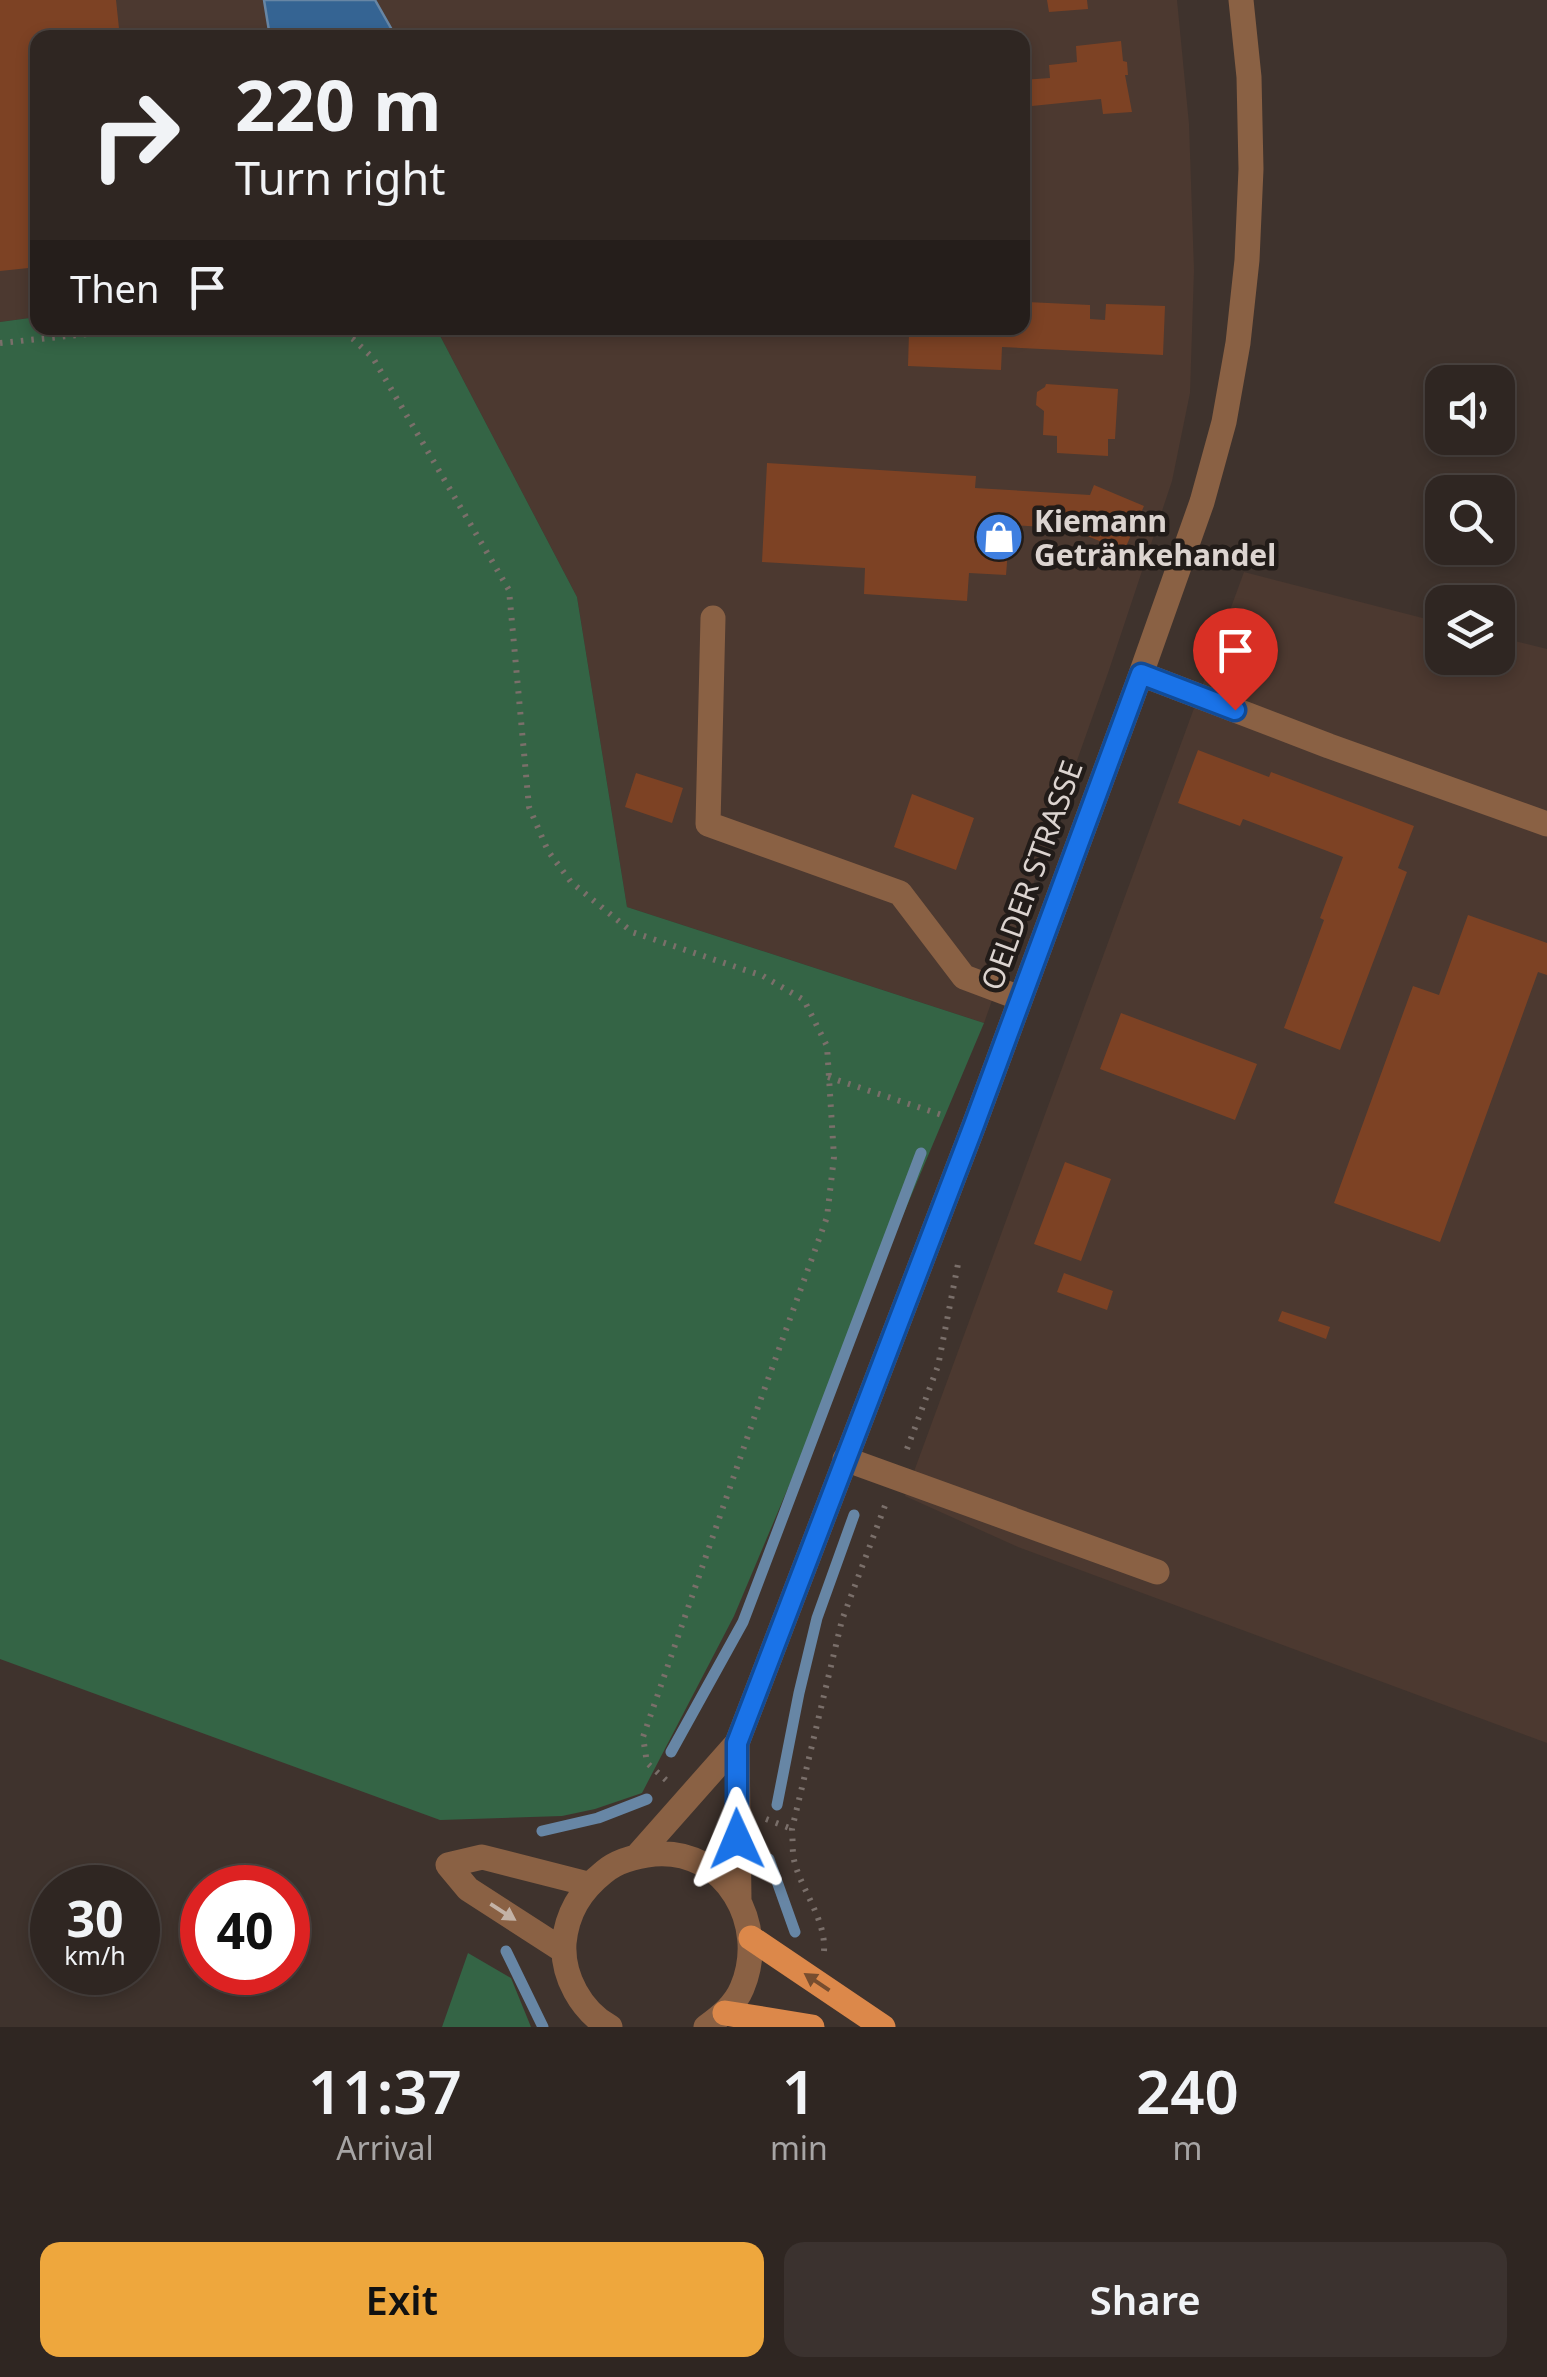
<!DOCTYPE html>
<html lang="en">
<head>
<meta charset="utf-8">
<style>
	body { margin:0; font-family:"Noto Sans",sans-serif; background:#3b322f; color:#f1f3f6; height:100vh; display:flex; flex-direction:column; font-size:38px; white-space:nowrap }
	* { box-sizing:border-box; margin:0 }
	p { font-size:32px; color:#a7a5a5 }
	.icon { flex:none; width:55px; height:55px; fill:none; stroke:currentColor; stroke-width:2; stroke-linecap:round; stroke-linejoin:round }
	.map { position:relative; height:2027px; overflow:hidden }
	.panel { display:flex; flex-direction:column; background:#2f2622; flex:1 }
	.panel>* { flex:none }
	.top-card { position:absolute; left:30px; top:30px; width:1000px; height:305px; border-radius:20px; box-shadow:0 5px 15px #0003,0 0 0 2px #4a4340; background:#2f2622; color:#f1f3f6; overflow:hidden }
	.fabs { position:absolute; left:1425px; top:365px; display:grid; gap:20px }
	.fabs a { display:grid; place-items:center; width:90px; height:90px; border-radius:20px; background:#2f2622; box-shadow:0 5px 15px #0003,0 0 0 2px #4a4340; font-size:50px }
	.speed { position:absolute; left:30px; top:1865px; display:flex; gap:20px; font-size:50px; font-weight:700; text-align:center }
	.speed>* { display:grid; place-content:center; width:130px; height:130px; border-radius:50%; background:#2f2622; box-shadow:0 5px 15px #0003,0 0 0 2px #4a4340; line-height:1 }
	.speed small { font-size:25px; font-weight:400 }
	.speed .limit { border:15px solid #d22; background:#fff; color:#111 }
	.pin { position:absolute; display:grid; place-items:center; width:85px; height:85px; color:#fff; margin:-102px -42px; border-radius:50% 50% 50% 0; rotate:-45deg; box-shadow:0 0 10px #0007 }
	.pin .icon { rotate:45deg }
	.me { position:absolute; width:110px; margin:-55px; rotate:359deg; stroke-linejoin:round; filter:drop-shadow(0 0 8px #0008) }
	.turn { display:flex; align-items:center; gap:35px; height:210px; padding:0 40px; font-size:45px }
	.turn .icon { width:130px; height:130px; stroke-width:2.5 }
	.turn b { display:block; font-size:70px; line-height:85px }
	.then { display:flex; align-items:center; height:95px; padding:0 40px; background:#0003; gap:20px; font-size:38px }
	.eta { display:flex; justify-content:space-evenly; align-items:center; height:170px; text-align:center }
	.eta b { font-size:60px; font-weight:600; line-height:70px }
	.primary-button { display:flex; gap:20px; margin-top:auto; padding:20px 40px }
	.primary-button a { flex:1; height:115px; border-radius:20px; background:#eea73d; color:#111; font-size:40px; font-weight:600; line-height:115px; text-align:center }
	.primary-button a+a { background:#3b322f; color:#f1f3f6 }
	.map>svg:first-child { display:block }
	.built { fill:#4c3930 }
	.green { fill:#346445 }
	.water { fill:#356493; stroke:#6786a5; stroke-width:2.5 }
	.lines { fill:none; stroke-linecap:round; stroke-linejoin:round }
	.stream { stroke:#6786a5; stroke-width:11 }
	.building { fill:#7d4224 }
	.path { stroke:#7a6f6a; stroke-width:6; stroke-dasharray:2.5 8; stroke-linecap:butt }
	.minor { stroke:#8a6144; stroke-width:25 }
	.major { stroke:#dc884a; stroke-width:25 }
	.oneway { fill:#c3b2a6 }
	.oneway2 { fill:#764d2f }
	.route-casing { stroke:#114b97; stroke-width:25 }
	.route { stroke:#1a73e8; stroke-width:18 }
	.labels { text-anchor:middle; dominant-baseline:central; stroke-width:9; stroke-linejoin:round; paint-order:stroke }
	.poi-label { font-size:30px; font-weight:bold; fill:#dcd4d0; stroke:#221c19; text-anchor:start }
	.street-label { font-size:30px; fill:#dcd4d0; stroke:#221c19 }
</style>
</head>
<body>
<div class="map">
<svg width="1547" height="2027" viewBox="0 0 1547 2027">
	<rect width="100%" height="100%" fill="#3f332d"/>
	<path class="built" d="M0,0H1177L1189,124L1194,270L1190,393L1172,481L1108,673L984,1023L627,907L577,597L436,328H1022V38H38L37,317L0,322Z
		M1244,572L1442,623V658H1498V637L1547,649V1743L1018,1547L905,1496Z"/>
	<path class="green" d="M37,317L38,328H436L577,597L627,907L984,1023L734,1616L642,1793L595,1809L562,1816L440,1820L0,1659V322Z
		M468,1953L511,1978L531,2027H442Z"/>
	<path class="water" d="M264,0H375L396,37H270Z"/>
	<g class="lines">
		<path class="stream" d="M671,1752L743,1622L921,1153
			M777,1805L799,1693L817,1618L854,1515
			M542,1831L598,1818L647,1799
			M769,1859L795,1932
			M506,1951L543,2027"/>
	</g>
	<path class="building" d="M0,0H116L120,38H38V267L0,271Z
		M1047,0H1087L1088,9L1049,12Z
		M1121,41L1123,61L1127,62L1128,75H1125L1132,112L1103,114L1101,99L1022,107V80L1050,78L1049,65L1077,62L1076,46Z
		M1027,302L1090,305V319L1105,320L1106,304L1165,306L1163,355L1002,347L1001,370L908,366L909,333L945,334L946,328H1022V303Z
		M1046,384L1118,389L1115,439H1108V456L1057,453V436L1043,435L1044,411L1036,405L1037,392L1045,387Z
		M767,463L976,476L975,488L1090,495L1094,485L1144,506L1124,551L1075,531V529L1010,525L1006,575L969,573L967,601L864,594L865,568L762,562Z
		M1198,750L1269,777L1271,772L1414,826L1398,868L1407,872L1340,1050L1284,1028L1324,920L1320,918L1343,857L1243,819L1240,826L1178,803Z
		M636,773L683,788L672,823L625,807Z
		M912,794L974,818L956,870L894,847Z
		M1468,915L1547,943V975L1538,972L1440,1242L1334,1203L1413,986L1439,995Z
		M1121,1013L1257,1064L1235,1120L1100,1069Z
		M1065,1162L1111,1179L1081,1261L1034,1244Z
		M1064,1273L1113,1291L1107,1310L1057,1292Z
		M1282,1311L1330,1327L1326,1339L1278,1321Z"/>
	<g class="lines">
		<path class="path" d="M334,328L353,339L373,358L509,590L529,807L548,851L571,882L632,932L763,976L804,1000L827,1046L834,1157L827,1217L759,1404L643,1737L647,1763L666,1780
			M0,343L147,328
			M828,1077L945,1116
			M907,1449L938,1366L958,1264
			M766,1819L792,1829
			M824,1951C826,1919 801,1890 794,1860C792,1851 793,1839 792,1829L842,1620L886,1503"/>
		<path class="minor" d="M713,618L708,824L900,893L964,977L1020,998
			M1141,674L1329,746L1547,824
			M845,1459L1157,1572
			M737,1743L739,1900
			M637,1856L737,1743L974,1125L1141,674L1202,502L1224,422L1238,343L1247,260L1251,169L1249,77L1241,0
			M564,1951L468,1889L448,1865L482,1857L588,1884
			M610,2027C581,2011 562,1976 564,1943C567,1913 580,1891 604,1872C618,1860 636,1856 654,1854C726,1848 769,1925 742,1988C735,2005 721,2016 706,2027"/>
		<path class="major" d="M751,1938L883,2027
			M725,2013L812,2027"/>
	</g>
	<defs><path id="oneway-solid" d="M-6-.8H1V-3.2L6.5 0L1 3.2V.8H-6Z" transform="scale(2.5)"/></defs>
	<use class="oneway" href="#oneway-solid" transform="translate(503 1912) rotate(33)"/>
	<use class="oneway2" href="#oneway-solid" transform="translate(817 1982) rotate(-146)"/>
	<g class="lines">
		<g class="route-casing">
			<path id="route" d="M737,1839V1743L974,1125L1141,674L1235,710"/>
		</g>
		<use href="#route" class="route"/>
	</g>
	<defs>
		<g id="shop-disc" transform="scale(2.5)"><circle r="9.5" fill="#3f7fe0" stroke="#221c19"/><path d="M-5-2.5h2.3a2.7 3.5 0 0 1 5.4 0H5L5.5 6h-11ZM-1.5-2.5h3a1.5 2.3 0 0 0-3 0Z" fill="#fff"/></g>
	</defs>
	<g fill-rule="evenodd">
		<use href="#shop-disc" x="999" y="537"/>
	</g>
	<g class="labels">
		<g class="poi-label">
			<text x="1034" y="520">Kiemann<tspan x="1034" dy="34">Getränkehandel</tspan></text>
		</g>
		<g class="street-label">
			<text transform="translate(1031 875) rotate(-70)">OELDER STRASSE</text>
		</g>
	</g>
</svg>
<div class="fabs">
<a><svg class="icon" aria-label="sound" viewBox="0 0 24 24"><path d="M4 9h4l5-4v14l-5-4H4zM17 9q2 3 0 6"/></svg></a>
<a><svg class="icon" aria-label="search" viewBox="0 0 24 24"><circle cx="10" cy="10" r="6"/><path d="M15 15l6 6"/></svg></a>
<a><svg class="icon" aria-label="layers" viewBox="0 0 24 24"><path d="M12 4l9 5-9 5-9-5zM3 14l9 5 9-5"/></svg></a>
</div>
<div class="speed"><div>30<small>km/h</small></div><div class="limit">40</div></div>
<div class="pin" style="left:1235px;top:710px;background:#d93025"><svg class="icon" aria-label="arrive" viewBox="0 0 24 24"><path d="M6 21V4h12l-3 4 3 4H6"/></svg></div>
<svg class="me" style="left:737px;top:1839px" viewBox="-20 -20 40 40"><path d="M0-17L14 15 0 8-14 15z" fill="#1a73e8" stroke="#fff" stroke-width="4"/></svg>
<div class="top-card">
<div class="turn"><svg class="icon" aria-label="right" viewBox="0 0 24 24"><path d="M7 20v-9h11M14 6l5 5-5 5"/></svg><div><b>220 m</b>Turn right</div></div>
<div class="then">Then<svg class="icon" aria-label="arrive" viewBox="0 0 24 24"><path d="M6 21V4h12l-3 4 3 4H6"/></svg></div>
</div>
</div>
<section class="panel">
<div class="eta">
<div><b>11:37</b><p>Arrival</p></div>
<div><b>1</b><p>min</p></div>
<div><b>240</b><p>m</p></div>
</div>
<div class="primary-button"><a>Exit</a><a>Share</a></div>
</section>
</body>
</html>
